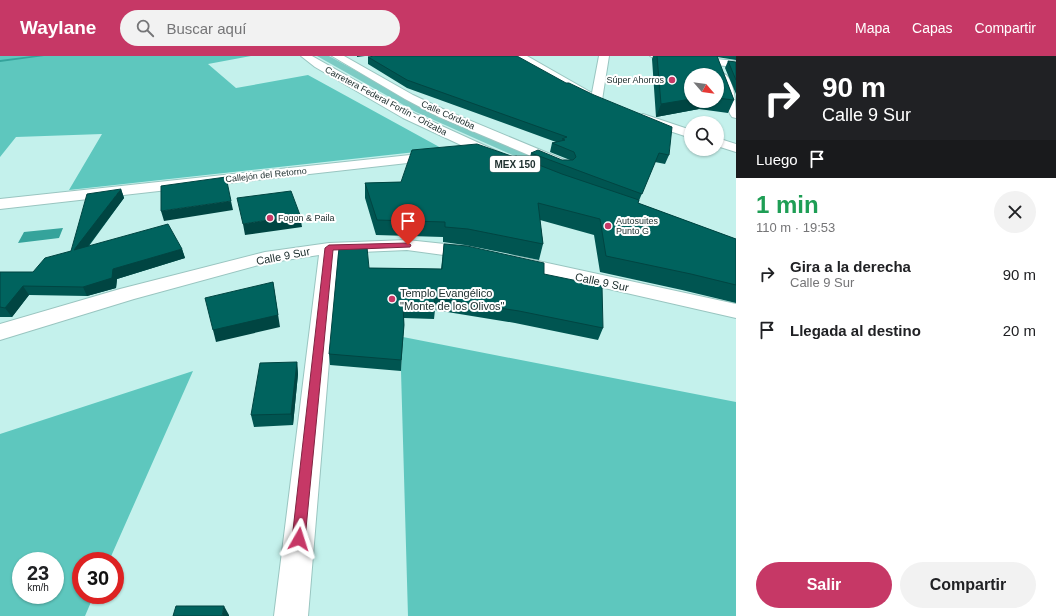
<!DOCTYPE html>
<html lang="es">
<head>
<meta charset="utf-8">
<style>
	body { margin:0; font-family:Helvetica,sans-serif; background:#f2f2f2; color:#202124; height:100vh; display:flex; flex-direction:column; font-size:15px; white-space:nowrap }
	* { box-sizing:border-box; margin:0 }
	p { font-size:13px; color:#757577 }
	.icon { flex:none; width:22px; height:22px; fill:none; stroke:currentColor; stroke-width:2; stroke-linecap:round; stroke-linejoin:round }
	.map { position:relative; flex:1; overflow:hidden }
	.panel { display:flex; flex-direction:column; background:#fff; width:320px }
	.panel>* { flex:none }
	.guide { background:#202124; color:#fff; overflow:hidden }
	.needle { width:26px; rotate:118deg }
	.buttons { position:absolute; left:684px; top:12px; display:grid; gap:8px }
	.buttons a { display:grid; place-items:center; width:40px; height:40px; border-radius:50%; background:#fff; box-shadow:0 1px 3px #0004; font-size:20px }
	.speed { position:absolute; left:12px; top:496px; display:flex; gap:8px; font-size:20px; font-weight:700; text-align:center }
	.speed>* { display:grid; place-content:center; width:52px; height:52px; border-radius:50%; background:#fff; box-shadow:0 1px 3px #0004; line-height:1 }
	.speed small { font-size:10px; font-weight:400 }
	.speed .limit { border:6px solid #d22; background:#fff; color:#111 }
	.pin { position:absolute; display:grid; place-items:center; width:34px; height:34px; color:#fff; margin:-41px -17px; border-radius:50% 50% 50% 0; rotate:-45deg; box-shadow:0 0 4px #0007 }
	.pin .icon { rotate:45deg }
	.me { position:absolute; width:44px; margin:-22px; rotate:6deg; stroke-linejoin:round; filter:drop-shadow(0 0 3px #0008) }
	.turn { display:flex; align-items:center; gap:14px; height:84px; padding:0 20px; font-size:18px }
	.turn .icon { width:52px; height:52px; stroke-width:2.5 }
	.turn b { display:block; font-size:28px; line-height:34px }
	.then { display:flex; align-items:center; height:38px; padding:0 20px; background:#0003; gap:8px; font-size:15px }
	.round { display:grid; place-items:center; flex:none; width:42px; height:42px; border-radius:21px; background:#f2f2f2 }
	.summary { display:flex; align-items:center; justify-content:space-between; height:68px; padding:0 20px }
	h1 { font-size:24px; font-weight:600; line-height:30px; color:#1e9e55 }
	.cta { display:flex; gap:8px; margin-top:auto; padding:8px 20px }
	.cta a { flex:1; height:46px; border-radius:24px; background:#c63866; color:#fff; font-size:16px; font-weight:600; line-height:46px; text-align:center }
	.cta a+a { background:#f2f2f2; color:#202124 }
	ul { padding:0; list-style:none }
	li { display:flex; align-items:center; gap:12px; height:56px; padding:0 20px }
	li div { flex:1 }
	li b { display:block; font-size:15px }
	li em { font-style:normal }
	header { display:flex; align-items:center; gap:24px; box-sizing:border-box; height:56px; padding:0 20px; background:#c63866; color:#fff }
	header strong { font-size:19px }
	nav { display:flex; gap:22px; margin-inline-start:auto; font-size:14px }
	.search { width:280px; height:36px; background:#f2f2f2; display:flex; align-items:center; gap:10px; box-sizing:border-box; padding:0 14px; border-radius:22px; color:#757577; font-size:15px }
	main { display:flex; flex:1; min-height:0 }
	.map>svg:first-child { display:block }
	.green { fill:#7dcbc4 }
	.forest { fill:#5ec7be; fill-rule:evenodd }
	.water { fill:#35a39b }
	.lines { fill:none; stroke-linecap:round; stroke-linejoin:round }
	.stream { fill:#35a39b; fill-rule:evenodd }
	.minor-casing { stroke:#99c5c0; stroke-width:2 }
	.primary-casing { stroke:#99c5c0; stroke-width:2 }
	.minor { fill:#fff; fill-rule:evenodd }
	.primary { fill:#fff; fill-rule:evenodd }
	.wall { fill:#005551; fill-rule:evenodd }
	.shaded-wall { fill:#004542 }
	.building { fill:#00635e; stroke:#004542 }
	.route { fill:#c63866; stroke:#812442 }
	.poi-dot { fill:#c63866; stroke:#fff; stroke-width:1.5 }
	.labels { text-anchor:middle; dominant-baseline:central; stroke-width:4; stroke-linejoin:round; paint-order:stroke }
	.far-poi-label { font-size:9px; fill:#203130; stroke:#fff; text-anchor:start }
	.far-street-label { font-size:9px; fill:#203130; stroke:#fff }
	.shield { fill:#fff; stroke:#636f6e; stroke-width:1 }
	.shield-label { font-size:10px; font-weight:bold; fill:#203130 }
	.street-label { font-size:11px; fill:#203130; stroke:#fff }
	.poi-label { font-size:11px; fill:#203130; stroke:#fff; text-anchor:start }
</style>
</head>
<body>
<header>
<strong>Waylane</strong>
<div class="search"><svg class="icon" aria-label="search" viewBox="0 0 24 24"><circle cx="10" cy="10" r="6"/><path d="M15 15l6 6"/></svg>Buscar aquí</div>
<nav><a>Mapa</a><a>Capas</a><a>Compartir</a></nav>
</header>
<main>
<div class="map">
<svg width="736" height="560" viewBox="0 0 736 560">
	<rect width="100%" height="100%" fill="#c4f1ec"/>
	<path class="green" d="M317,0H329L426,53L561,114L555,118L416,56Z"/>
	<path class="forest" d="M0,0H251L208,8L236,32L308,19L443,93L69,134L102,78L16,81L0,101Z
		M403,281L736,346V560H408L401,315Z
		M193,315L109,505H81V539H94L85,560H0V378ZM21,505H55V539H21Z"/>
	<path class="water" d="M63,172L59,182L18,187L24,176Z"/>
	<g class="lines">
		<path class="stream" d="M32,0H44L0,6V4Z"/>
		<g class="minor-casing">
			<path id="minor" d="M332,0H344L413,39L447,55L567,105L569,108L567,111L562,112L557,111L439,61L405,43Z
				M515,0H527L592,37L599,0H609L602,44L600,46H592Z
				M650,0H685L736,5V11L655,3Z
				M722,17C735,20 736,51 736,62L732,61L730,58L717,21L718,18Z
				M643,58L691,74V82L639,65L637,62L639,59Z
				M717,82L736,88V96L717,90Z
				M438,96L443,97L445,100L443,103L0,153V143Z
				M407,184L473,191L479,193L482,197L479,201L473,203L407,194L338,197L308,560H274L319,199L266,207L134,243L0,284V268L120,233L265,196L329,187Z
				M515,200L736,248V262L508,210L506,206L508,202Z"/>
		</g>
		<g class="primary-casing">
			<path id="primary" d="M301,0H312L411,56L501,97L503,100L501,103L496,104L491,103L403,62L315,11Z"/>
		</g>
		<use href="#minor" class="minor"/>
		<use href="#primary" class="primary"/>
	</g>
	<path class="wall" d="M653,0H736V4L717,1L734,44L728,57L699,53L656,61L652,3ZM717,19V45H691Z
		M368,1L669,99L665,108L655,106L638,147L736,183V247L682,234L600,216L594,179L540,164L543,188L539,204L465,189L443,186V181L376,179L365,142V127L401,126L514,101L529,105L531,97L562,104H570L550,96L552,87L556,86L407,32L368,8Z
		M728,5L736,6V38L725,12Z
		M121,133L124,142L89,190L182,193L185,202L117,223L116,232L87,240L29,239L12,261H0V216H33L71,195Z
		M444,188L544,218L603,272L598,284L515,267L435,254L434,263L404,262V269L401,315L330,309L329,298L369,212L441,213Z
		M297,306L298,318L293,369L254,371L251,359Z"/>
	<path class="shaded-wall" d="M357,0H365L357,1Z
		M691,43V45H702L699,53L656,61L661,48Z
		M121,133L124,142L78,203L74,194Z
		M231,145L233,154L164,165L161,155Z
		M300,159L302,171L245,179L243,168Z
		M182,193L185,202L117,223L116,232L87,240L83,231L113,213Z
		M273,226L280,271L216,286L213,274Z
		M23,230L29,239L12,261L5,252Z
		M297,306L298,318L293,369L291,358Z
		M224,550L229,559V560H222Z"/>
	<path class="building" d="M375,0H517L566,27H569L594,39L672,71L669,99L659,97L642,138L601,123L531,97L538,94L562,104H573L576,101L574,96L552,87L565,84L562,83L567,81L407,24L368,1Z
		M657,0H717L734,44L717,42V19H691V43L661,48Z
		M728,5L736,6V24Z
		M477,88L514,101L516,100L562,118L639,144L638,147L736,183V229L691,218L606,200L600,163L538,147L543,188L468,173L445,171V166L377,164L365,127L401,126L412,94Z
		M226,121L231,145L161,155V130Z
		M121,133L74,194L168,168L182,193L113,213L112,222L83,231L23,230L5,252L0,251V216H33L45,202L71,195L87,138Z
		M291,135L300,159L243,168L237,142Z
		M444,188L467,190L544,207V218L602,230L603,272L519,255L434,242L435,251H403L404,269L401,304L329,298L339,192L367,191L369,212L442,213Z
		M273,226L278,259L213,274L205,242Z
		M297,306L291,358L251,359L260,307Z
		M176,550H224L222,560H173Z"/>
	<path class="route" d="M408,187L411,189L410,191L333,194L305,483L303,488L299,490L294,488L292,483L325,192L329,189Z"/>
	<g class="poi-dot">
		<circle cx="672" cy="24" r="4"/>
		<circle cx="270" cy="162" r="4"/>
		<circle cx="608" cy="170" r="4"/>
		<circle cx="392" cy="243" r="4"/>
	</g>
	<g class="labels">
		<g class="far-poi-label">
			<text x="664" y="24" text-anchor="end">Súper Ahorros</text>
			<text x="278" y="162">Fogon &amp; Paila</text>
			<text x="616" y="165">Autosuites<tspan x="616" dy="10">Punto G</tspan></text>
		</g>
		<g class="far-street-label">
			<text transform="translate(386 45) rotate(28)">Carretera Federal Fortín - Orizaba</text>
			<text transform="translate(448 59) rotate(24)">Calle Córdoba</text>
			<text transform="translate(266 119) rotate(-6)">Callejón del Retorno</text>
		</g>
		<rect class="shield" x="490" y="100" width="50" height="16" rx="3"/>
		<g class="shield-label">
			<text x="515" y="108">MEX 150</text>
		</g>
		<g class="street-label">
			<text transform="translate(283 200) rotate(-11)">Calle 9 Sur</text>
			<text transform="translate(602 226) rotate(12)">Calle 9 Sur</text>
		</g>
		<g class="poi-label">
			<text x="400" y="237">Templo Evangélico<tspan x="400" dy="13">"Monte de los Olivos"</tspan></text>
		</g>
	</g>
</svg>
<div class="buttons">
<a><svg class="needle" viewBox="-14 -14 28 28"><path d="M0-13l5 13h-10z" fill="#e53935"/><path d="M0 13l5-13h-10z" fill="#757577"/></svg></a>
<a><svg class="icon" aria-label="search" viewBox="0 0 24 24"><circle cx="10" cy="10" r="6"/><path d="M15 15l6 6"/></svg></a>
</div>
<div class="speed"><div>23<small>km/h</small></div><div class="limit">30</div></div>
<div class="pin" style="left:408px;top:189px;background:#d93025"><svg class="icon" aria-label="arrive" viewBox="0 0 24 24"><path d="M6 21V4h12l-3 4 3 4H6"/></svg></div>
<svg class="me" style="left:299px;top:483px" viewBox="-20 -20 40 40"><path d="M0-17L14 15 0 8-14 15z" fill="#c63866" stroke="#fff" stroke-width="4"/></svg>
</div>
<section class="panel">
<div class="guide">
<div class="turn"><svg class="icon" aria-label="right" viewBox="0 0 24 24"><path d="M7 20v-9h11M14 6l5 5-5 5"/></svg><div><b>90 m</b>Calle 9 Sur</div></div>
<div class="then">Luego<svg class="icon" aria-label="arrive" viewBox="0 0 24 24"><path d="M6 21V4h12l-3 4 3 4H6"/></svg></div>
</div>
<div class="summary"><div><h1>1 min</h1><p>110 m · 19:53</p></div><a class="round"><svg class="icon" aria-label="close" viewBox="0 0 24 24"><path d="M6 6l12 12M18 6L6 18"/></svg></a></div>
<ul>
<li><svg class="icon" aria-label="right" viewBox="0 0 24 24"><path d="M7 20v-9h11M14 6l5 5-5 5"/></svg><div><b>Gira a la derecha</b><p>Calle 9 Sur</p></div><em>90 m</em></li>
<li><svg class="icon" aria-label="arrive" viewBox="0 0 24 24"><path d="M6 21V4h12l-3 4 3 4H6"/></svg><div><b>Llegada al destino</b></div><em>20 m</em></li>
</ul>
<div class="cta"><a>Salir</a><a>Compartir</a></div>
</section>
</main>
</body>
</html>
